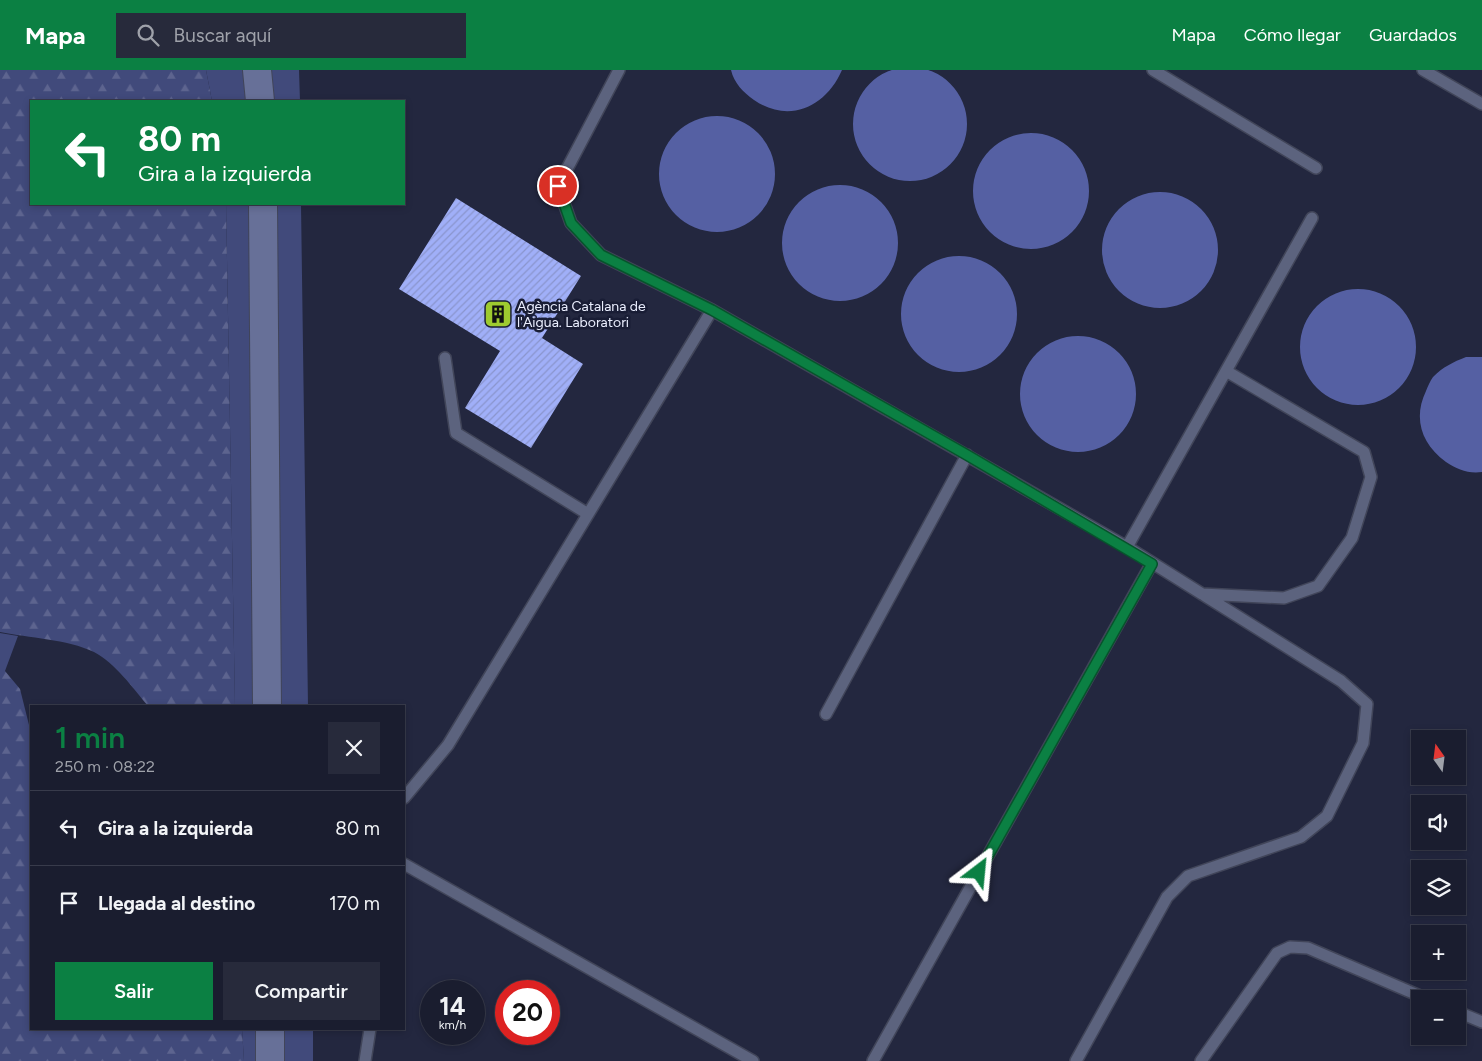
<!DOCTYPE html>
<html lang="es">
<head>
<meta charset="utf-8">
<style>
	body { margin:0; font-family:Figtree,sans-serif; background:#272a3b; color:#f1f3f6; height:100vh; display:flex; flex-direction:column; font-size:19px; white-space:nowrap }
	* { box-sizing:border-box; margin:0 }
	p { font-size:16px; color:#9fa2aa }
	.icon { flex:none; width:28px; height:28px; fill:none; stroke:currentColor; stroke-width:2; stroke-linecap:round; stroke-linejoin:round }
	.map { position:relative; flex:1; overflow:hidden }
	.details { position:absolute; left:30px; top:635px; width:375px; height:325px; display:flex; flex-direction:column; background:#1a1d2f; border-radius:0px; box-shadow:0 2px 8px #0003,0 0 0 1px #383b4b }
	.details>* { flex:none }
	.top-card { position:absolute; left:30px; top:30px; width:375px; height:105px; border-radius:0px; box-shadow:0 2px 8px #0003,0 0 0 1px #383b4b; background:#0b8043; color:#fff; overflow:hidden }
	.needle { width:32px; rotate:346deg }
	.tools { position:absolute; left:1411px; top:660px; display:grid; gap:10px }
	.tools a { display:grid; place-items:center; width:55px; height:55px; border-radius:0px; background:#1a1d2f; box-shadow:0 2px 8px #0003,0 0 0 1px #383b4b; font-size:25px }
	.speed { position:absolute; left:420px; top:910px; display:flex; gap:10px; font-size:25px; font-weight:700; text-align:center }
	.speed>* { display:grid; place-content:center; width:65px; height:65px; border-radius:50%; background:#1a1d2f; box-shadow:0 2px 8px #0003,0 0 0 1px #383b4b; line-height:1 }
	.speed small { font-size:12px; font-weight:400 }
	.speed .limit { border:8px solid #d22; background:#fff; color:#111 }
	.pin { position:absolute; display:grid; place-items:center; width:42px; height:42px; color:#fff; margin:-21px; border:2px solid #fff; border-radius:50%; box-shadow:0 1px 5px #0007 }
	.me { position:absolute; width:55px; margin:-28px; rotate:29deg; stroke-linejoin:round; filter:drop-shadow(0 0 4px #0008) }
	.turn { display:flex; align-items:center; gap:18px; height:105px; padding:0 25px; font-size:22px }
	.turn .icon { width:65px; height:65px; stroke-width:2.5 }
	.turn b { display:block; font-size:35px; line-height:42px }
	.round { display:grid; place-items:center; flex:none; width:52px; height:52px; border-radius:0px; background:#272a3b }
	.head { display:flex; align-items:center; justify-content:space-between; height:85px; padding:0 25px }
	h1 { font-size:30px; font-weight:600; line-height:38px; color:#0b8043 }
	.action { display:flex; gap:10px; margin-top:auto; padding:10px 25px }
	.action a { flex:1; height:58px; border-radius:0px; background:#0b8043; color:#fff; font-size:20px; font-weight:600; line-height:58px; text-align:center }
	.action a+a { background:#272a3b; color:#f1f3f6 }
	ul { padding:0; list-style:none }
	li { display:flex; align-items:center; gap:15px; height:75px; padding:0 25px; border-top:1px solid #383b4b }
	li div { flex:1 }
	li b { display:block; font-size:19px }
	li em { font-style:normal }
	header { display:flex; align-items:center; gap:30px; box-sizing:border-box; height:70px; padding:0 25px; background:#0b8043; color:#fff }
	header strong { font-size:24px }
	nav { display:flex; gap:28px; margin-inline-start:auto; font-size:18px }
	.search { width:350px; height:45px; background:#272a3b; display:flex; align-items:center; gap:12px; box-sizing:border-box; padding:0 18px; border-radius:0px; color:#9fa2aa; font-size:19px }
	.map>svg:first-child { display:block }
	.grass { fill:#414a7b }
	.forest { fill:url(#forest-firs) }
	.water { fill:#5560a3 }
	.building { fill:url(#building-hatch) }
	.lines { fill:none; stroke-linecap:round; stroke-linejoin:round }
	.lane-casing { stroke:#414559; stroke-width:14 }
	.secondary-casing { stroke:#414559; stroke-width:30 }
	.lane { stroke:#5c637e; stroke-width:11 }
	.secondary { stroke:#677098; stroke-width:28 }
	.route-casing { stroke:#07532c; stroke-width:12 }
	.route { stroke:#0b8043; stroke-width:9 }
	.labels { text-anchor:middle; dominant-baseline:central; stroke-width:5; stroke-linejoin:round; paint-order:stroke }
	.poi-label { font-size:14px; fill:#eaeefe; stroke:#191d35; text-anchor:start }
</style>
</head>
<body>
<header>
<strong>Mapa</strong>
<div class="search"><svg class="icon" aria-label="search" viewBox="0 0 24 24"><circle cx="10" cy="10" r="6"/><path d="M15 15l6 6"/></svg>Buscar aquí</div>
<nav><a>Mapa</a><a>Cómo llegar</a><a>Guardados</a></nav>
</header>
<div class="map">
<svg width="1482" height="991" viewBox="0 0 1482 991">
	<defs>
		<pattern id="forest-firs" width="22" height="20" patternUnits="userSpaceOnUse" patternTransform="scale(1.25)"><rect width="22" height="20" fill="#414a7b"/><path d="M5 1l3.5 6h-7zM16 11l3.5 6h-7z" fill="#5d648f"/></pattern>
		<pattern id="building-hatch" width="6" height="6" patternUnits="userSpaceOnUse" patternTransform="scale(1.25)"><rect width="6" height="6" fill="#a0aff8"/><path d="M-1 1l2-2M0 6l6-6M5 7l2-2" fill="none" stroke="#8a95cd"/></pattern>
	</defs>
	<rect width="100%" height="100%" fill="#23273f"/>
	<path class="grass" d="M206,0H299L300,31H212Z
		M226,134H301L308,636H235Z
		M0,563L18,566L5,601H0Z
		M242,959H313V991H244Z"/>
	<path class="forest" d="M0,0H206L212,31H31V134H226L235,636H148C133,618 115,593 94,582C67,569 29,568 0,562Z
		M0,601H5L20,619L31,663V959H242L244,991H0Z"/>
	<path class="water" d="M853 54a57 57 0 1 1 114 0a57 57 0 1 1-114 0Z
		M731,0H842C826,37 789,54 754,30C743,22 734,13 731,0Z
		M659 104a58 58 0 1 1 116 0a58 58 0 1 1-116 0Z
		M973 121a58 58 0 1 1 116 0a58 58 0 1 1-116 0Z
		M782 173a58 58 0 1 1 116 0a58 58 0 1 1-116 0Z
		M1102 180a58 58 0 1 1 116 0a58 58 0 1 1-116 0Z
		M901 244a58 58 0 1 1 116 0a58 58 0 1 1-116 0Z
		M1300 277a58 58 0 1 1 116 0a58 58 0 1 1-116 0Z
		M1020 324a58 58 0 1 1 116 0a58 58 0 1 1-116 0Z
		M1466,287H1482V402C1468,404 1457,399 1446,392C1421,374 1413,348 1426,321C1428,316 1430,311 1433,307C1443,297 1453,292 1466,287Z"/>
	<path class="building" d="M456,128L581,206L542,268L583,294L531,378L465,338L500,281L399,219Z"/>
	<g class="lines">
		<g class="lane-casing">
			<path id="lane" d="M1153,0L1316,98
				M1423,0L1482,34
				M712,240L1127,477L1341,611L1367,634L1363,673L1327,746L1301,767L1188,806L1167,827L1076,991
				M445,288L456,363L588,444
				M1127,477L1312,148
				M1202,524L1284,528L1318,516L1352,468L1371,407L1364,382L1226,301
				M826,644L967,385
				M404,728L448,675L712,240L601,185L571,153L558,116L619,0
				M404,794L753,991
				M1458,942L1482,952
				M365,991L370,959
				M873,991L1152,493
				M1201,991L1277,883L1290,877L1308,878L1427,929"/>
		</g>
		<g class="secondary-casing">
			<path id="secondary" d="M257,0L260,31
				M263,134L267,636
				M270,959V991"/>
		</g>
		<use href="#lane" class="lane"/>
		<use href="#secondary" class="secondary"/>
	</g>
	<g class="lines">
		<g class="route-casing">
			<path id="route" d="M558,116L571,153L601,185L712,240L967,385L1152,494L979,802"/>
		</g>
		<use href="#route" class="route"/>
	</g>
	<defs>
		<g id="building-square" transform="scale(1.4375)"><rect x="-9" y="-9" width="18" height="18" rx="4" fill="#9eca2f" stroke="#191d35"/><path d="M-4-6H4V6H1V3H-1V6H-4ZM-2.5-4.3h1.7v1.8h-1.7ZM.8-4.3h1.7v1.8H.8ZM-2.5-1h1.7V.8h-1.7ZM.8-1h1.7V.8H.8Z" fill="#111"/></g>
	</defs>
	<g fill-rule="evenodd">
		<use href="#building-square" x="498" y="244"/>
	</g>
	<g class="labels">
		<g class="poi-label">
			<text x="517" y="236">Agència Catalana de<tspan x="517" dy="16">l'Aigua. Laboratori</tspan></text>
		</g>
	</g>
</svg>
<div class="tools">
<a><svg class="needle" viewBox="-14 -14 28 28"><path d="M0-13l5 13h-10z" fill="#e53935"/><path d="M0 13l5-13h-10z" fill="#9fa2aa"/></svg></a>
<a><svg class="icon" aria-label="sound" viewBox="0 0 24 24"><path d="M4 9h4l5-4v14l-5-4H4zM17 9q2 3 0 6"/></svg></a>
<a><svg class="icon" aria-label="layers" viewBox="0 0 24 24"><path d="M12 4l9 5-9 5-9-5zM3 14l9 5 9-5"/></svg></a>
<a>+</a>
<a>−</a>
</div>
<div class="speed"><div>14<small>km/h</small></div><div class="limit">20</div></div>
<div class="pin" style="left:558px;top:116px;background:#d93025"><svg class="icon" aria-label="arrive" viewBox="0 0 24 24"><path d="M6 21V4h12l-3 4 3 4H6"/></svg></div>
<svg class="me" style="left:979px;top:802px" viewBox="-20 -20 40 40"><path d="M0-17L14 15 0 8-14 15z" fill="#0b8043" stroke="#fff" stroke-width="4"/></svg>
<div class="top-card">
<div class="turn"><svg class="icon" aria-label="left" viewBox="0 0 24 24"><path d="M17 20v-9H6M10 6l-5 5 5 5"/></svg><div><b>80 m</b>Gira a la izquierda</div></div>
</div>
<section class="details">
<div class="head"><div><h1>1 min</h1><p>250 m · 08:22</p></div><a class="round"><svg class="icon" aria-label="close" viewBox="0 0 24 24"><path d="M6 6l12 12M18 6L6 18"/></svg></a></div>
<ul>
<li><svg class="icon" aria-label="left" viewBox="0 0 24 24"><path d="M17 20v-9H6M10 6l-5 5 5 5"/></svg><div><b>Gira a la izquierda</b></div><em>80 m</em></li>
<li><svg class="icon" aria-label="arrive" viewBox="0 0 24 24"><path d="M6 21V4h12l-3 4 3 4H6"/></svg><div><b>Llegada al destino</b></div><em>170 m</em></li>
</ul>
<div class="action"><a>Salir</a><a>Compartir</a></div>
</section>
</div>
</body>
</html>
